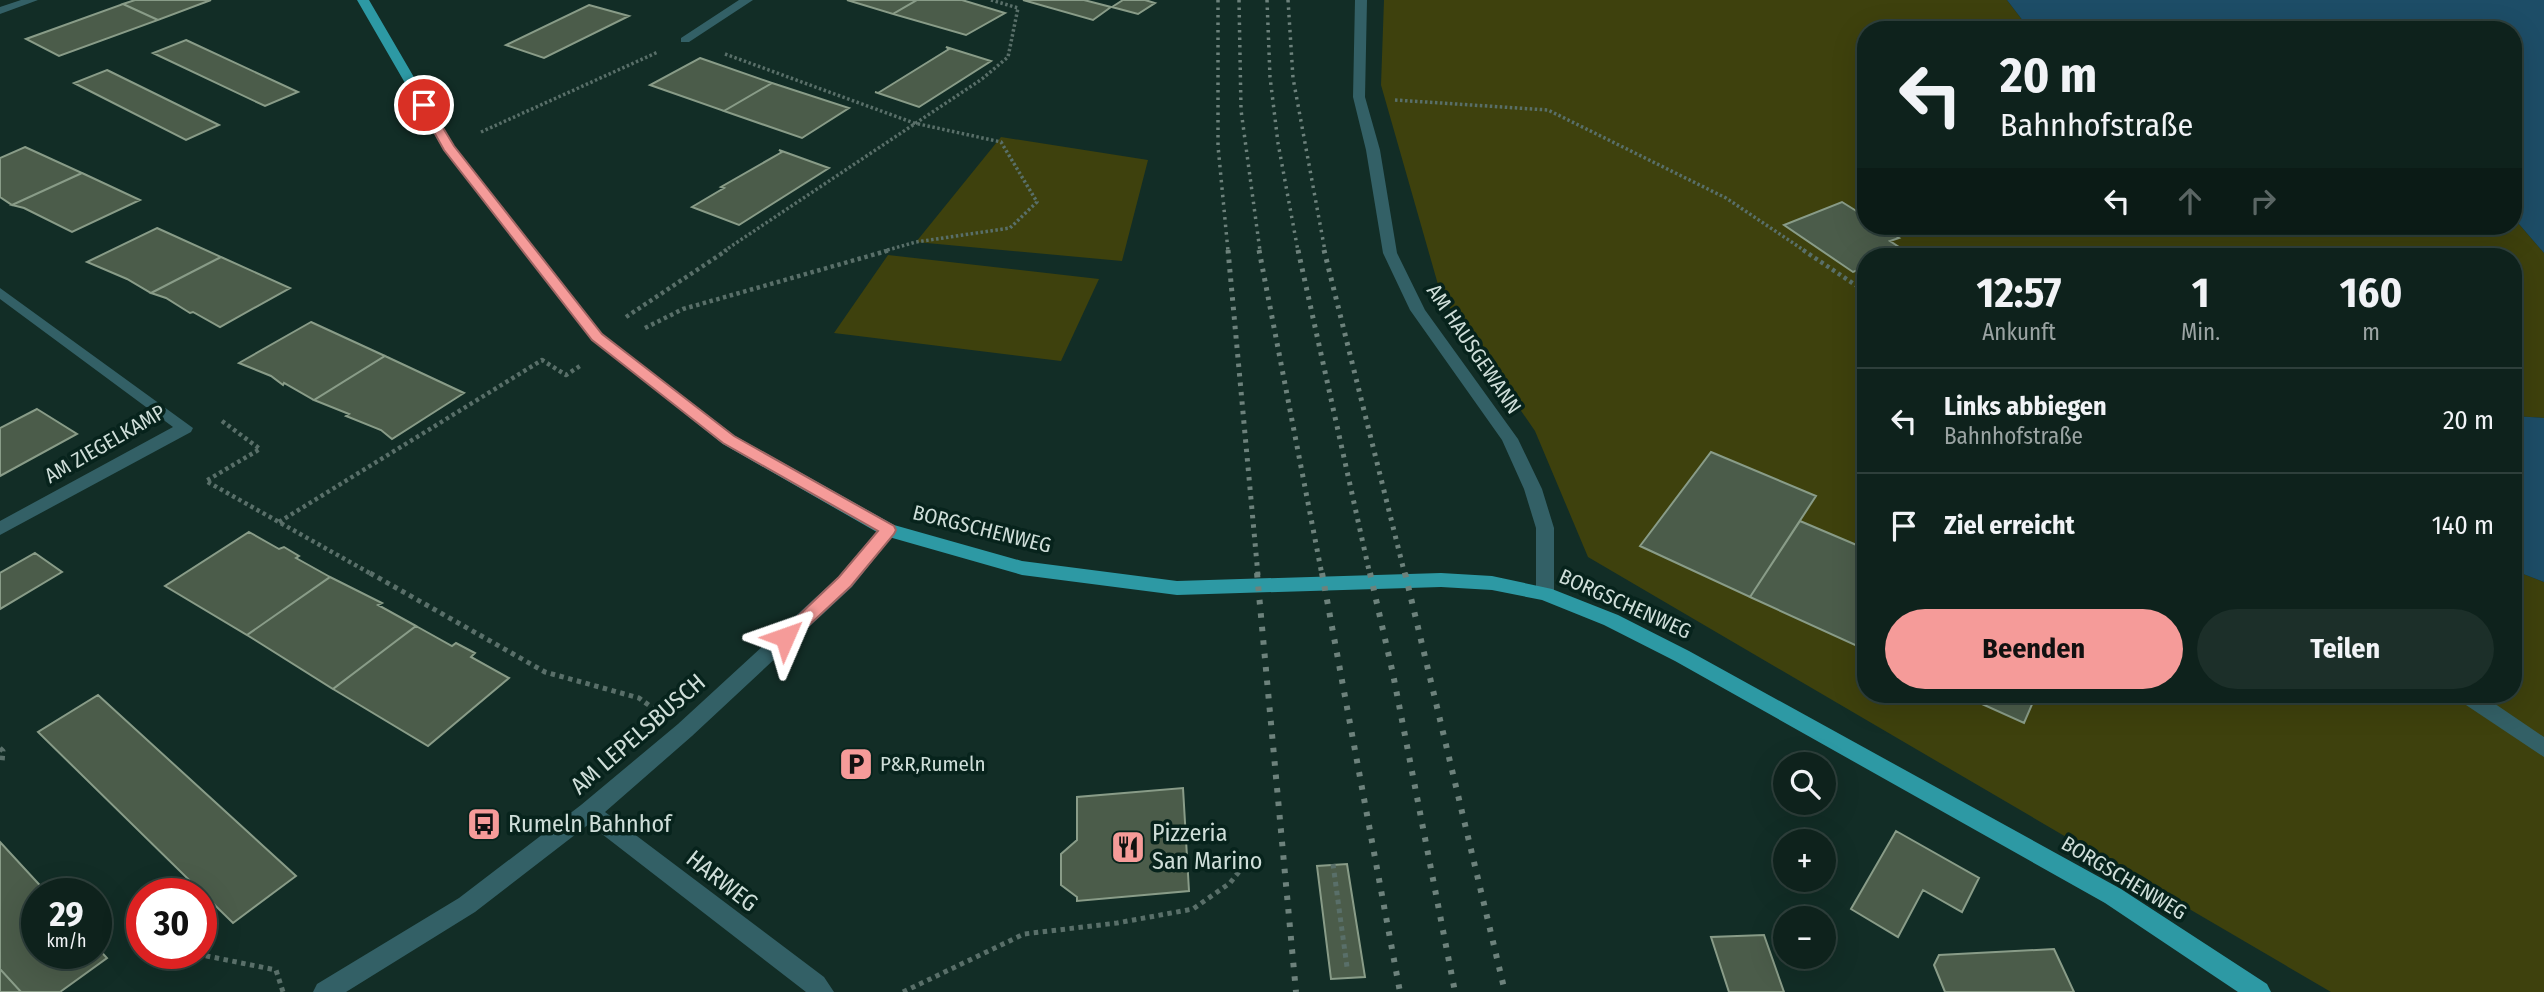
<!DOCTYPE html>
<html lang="de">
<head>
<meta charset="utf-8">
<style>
	body { margin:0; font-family:"Fira Sans Condensed",sans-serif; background:#1c2f29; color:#f1f3f6; height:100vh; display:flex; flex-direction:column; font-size:26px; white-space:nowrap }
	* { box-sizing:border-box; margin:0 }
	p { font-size:23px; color:#9ba4a3 }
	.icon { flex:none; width:38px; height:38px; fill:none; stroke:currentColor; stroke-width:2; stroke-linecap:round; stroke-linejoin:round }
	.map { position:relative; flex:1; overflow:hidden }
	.sheet { position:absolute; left:1857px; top:248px; width:665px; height:455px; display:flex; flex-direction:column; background:#0e221c; border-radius:28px; box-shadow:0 7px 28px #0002,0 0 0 2px #2e3f3b }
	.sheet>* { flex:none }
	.top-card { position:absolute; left:1857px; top:21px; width:665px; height:214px; border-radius:28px; box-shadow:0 7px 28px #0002,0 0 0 2px #2e3f3b; background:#0e221c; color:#f1f3f6; overflow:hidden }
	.buttons { position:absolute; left:1773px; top:752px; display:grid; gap:14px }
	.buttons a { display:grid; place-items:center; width:63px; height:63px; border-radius:50%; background:#0e221c; box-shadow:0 7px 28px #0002,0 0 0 2px #2e3f3b; font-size:35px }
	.speed { position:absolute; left:21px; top:878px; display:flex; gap:14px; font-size:35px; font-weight:700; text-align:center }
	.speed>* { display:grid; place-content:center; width:91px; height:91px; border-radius:50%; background:#0e221c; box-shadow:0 7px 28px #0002,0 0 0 2px #2e3f3b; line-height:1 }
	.speed small { font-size:18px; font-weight:400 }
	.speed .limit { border:10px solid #d22; background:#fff; color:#111 }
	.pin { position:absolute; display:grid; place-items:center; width:60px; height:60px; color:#fff; margin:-30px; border:4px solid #fff; border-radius:50%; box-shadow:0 2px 7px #0007 }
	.me { position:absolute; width:77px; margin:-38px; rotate:47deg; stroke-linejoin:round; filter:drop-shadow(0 0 5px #0008) }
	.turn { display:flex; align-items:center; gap:24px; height:147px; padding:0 28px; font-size:32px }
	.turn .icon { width:91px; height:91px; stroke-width:2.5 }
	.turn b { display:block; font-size:49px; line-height:60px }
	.lanes { display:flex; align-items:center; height:66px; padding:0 28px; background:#0003; justify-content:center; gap:35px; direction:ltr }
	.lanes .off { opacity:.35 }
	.eta { display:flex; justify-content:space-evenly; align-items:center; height:119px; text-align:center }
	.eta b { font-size:42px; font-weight:700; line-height:49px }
	.cta { display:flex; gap:14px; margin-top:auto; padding:14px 28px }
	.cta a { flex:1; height:80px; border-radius:42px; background:#f59b99; color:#111; font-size:28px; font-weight:700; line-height:80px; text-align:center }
	.cta a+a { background:#1c2f29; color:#f1f3f6 }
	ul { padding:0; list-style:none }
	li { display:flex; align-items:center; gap:21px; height:105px; padding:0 28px; border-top:2px solid #2e3f3b }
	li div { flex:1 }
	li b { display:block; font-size:26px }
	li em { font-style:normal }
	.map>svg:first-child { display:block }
	.green { fill:#3e410d }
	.water { fill:#1d4d67 }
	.building { fill:#4b5c4a; stroke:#899c88; stroke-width:2 }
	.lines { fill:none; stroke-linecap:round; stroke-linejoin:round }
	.path-far2 { stroke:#596f69; stroke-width:3.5; stroke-dasharray:2.5 2.5; stroke-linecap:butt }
	.path-far1 { stroke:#596f69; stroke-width:4.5; stroke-dasharray:3.5 3.5; stroke-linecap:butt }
	.path { stroke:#596f69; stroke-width:5; stroke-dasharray:4.5 4.5; stroke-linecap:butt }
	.minor { fill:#336066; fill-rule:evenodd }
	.major { fill:#2d99a4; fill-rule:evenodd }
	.rail-far2 { stroke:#6d827c; stroke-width:3.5; stroke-dasharray:2.5 5; stroke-linecap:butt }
	.rail-far1 { stroke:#6d827c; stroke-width:5; stroke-dasharray:3.5 6; stroke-linecap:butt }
	.rail { stroke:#6d827c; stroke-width:6; stroke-dasharray:4.5 9; stroke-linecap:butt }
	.route { fill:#f59b99; stroke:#9f6563; stroke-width:2 }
	.labels { text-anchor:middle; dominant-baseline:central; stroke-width:7; stroke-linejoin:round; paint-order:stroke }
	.street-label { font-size:21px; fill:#cfded9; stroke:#07231c }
	.poi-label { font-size:21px; fill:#cfded9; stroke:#07231c; text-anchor:start }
	.near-street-label { font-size:24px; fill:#cfded9; stroke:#07231c }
	.near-poi-label { font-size:24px; fill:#cfded9; stroke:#07231c; text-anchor:start }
</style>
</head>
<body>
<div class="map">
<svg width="2544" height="992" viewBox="0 0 2544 992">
	<rect width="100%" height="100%" fill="#122d26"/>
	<path class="green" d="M1384,0H2007L2030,30H1866V226H2513V217L2544,253V418L2513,416V257H1866V695H2513V570L2544,582V992H2331L1588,557L1535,431L1441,295L1381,85Z
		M1001,137L1148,160L1122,261L916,242Z
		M888,255L1099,279L1061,361L834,333Z"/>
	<path class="water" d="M2007,0H2544V253L2513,217V30H2030Z
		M2513,416L2544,418V582L2513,570Z"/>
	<path class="building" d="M135,0H211L158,20L123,4Z
		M847,0H917L893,14Z
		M917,0H962L1005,13L966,35L893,14Z
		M1023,0H1084L1111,7L1093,20Z
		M1123,0H1145L1155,3L1138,14L1112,7Z
		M123,4L158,20L59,56L26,39Z
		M589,5L629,16L544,58L506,45Z
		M186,40L298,92L265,106L153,53Z
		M946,47L991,61L919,107L875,92L878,93L949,49Z
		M700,58L772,83L724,111L650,85Z
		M107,70L219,125L186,140L74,83Z
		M772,83L849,108L802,138L724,111Z
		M25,147L82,173L12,205L0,197V158Z
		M779,150L829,168L739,225L692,207L724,188L721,187L782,152Z
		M82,173L140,200L72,232L24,208L12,205Z
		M1842,202L1866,217V226H1879L1899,238L1890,241L1905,251L1890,257H1866V267L1853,272L1784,225Z
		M157,228L221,257L151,293L127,279L87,262Z
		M221,257L290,288L220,327L193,312L190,313L166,298L151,293Z
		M311,322L385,356L314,400L284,383L283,385L271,376L239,363Z
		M385,356L464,393L392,439L381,430L346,416L349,414L314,400Z
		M37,409L77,434L0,476V428Z
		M1711,452L1816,496L1750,597L1640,546Z
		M1800,521L1866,549V650L1750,597Z
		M249,532L279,549L284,547L299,556L296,558L330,577L247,635L165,586Z
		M35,553L62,572L0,609V573Z
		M330,577L382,603L378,605L416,626L333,689L247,635Z
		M416,626L452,646L456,643L475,653L471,657L509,678L428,746L333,689Z
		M98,695L296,876L233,923L38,732Z
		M1962,695H2036L2024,723Z
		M1183,788L1189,891L1077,901V897L1061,885V854L1077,840V797Z
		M1896,831L1979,878L1962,912L1923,890L1898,937L1851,909Z
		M0,842L48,894H37V954H96V946L107,958L60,992H21L0,969Z
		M1347,864L1365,977L1331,979L1317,866Z
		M1764,935L1784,992H1729L1711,937Z
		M2054,949L2074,992H1945L1934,965L1939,955Z
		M0,969L21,992H0Z"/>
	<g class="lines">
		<path class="path-far2" d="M725,54L914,123L1001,142L1037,202L1010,228L916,242L884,251
			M1395,100L1548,110L1726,198L1805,251
			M481,132L658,52
			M724,251L982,79L1008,57L1018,8L991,0"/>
		<path class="path-far1" d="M1803,250L1866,292
			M626,317L727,250
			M645,328L683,309L890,250
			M222,421L260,449L206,481L373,575
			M279,522L542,360L566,375L580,366"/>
		<path class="path" d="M370,573L545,672L639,698L654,709
			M0,748L3,751L2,763
			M1333,864L1347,967
			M197,954L276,970L283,992
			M903,992L1024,934L1117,923L1193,909L1230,883L1249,859"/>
		<path class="minor" d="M21,0H38L0,14V7Z
			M739,0H753L689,42H681V38Z
			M1355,0H1367L1365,97L1380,150L1397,253L1425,310L1518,439L1542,489L1554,528V594L1552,599H1538L1536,594V528L1524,489L1502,440L1410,310L1383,253L1366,150L1353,97Z
			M0,288L193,428L191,432L0,535V521L173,427L0,299Z
			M888,524L894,525L897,530L852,587L692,736L605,812L824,977L834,992H806L589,824L475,912L346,992H313L317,984L459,898L581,805L678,724L838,577L882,525Z
			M2457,695H2482L2544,737V757L2460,701Z"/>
		<path class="major" d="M357,0H369L454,146L602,334L735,436L894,525L1022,561L1177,581L1441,573L1492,576L1552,589L1618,615L1689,651L2121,889L2267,984L2271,992H2238L2105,903L1675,661L1604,625L1542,600L1492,590L1441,587L1177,595L1022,575L882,535L723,444L592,340L442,147Z"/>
		<path class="rail-far2" d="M1218,0V146L1228,251
			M1239,0L1241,110L1260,251
			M1267,0L1270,77L1278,143L1298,251
			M1288,0L1293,78L1325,251"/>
		<path class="rail-far1" d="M1228,250L1258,575
			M1259,250L1322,575
			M1298,250L1370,575
			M1324,250L1405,575"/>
		<path class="rail" d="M1257,573L1296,992
			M1322,573L1400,992
			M1370,573L1393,674L1455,992
			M1405,573L1505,992"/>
	</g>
	<path class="route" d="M420,103H428L454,146L602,334L734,436L894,526L896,530L894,534L851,586L791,642H779L776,637L839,577L878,531L723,443L592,340L444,150L419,105Z"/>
	<defs>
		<g id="parking-square" transform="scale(1.75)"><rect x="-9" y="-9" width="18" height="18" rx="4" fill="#f59b99" stroke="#07231c"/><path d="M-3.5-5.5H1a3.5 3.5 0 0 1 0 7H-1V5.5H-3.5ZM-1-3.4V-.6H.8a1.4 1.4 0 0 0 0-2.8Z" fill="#111"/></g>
		<g id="bus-square" transform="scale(1.75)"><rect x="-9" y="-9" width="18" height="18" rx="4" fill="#f59b99" stroke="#07231c"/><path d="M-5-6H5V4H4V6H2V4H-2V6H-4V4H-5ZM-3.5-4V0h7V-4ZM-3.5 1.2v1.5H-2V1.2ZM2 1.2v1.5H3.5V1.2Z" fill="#111"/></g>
		<g id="restaurant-square" transform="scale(1.75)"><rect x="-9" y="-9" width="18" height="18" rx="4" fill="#f59b99" stroke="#07231c"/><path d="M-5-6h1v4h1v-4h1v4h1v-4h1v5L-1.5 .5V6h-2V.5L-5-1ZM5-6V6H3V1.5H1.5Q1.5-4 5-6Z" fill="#111"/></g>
	</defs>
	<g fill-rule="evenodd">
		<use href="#parking-square" x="856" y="764"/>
		<use href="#bus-square" x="484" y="824"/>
		<use href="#restaurant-square" x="1128" y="847"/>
	</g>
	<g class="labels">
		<g class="street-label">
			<text transform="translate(1474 349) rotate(56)">AM HAUSGEWANN</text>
			<text transform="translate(105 444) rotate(-30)">AM ZIEGELKAMP</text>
			<text transform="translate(982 529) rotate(14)">BORGSCHENWEG</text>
			<text transform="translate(1625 604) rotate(24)">BORGSCHENWEG</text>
			<text transform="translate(2124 878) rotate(31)">BORGSCHENWEG</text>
		</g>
		<g class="poi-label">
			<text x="880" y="764">P&amp;R,Rumeln</text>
		</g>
		<g class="near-street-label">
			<text transform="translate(638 734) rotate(-41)">AM LEPELSBUSCH</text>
			<text transform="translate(722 881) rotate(38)">HARWEG</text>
		</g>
		<g class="near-poi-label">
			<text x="508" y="824">Rumeln Bahnhof</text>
			<text x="1152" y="833">Pizzeria<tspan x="1152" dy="28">San Marino</tspan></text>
		</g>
	</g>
</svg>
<div class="buttons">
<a><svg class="icon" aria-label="search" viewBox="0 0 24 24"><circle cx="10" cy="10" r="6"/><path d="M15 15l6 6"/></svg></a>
<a>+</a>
<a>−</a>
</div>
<div class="speed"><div>29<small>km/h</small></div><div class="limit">30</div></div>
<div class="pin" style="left:424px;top:105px;background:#d93025"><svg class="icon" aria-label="arrive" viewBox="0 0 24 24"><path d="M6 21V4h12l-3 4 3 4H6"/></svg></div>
<svg class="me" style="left:785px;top:637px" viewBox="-20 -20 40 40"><path d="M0-17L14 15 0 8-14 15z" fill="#f59b99" stroke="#fff" stroke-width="4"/></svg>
<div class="top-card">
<div class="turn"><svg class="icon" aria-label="left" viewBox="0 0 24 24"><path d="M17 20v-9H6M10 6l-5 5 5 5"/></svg><div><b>20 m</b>Bahnhofstraße</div></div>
<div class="lanes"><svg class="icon" aria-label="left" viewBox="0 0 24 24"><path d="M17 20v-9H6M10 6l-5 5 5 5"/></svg><svg class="icon off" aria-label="ahead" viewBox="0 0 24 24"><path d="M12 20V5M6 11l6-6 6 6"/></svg><svg class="icon off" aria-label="right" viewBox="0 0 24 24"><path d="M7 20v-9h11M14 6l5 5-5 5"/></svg></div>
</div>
<section class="sheet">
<div class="eta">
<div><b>12:57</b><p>Ankunft</p></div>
<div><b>1</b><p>Min.</p></div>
<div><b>160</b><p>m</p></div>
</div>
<ul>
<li><svg class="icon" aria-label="left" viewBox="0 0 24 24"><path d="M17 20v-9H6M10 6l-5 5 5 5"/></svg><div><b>Links abbiegen</b><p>Bahnhofstraße</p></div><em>20 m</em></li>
<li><svg class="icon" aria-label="arrive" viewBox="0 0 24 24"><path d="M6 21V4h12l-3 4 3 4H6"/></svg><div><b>Ziel erreicht</b></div><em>140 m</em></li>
</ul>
<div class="cta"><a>Beenden</a><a>Teilen</a></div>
</section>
</div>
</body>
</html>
